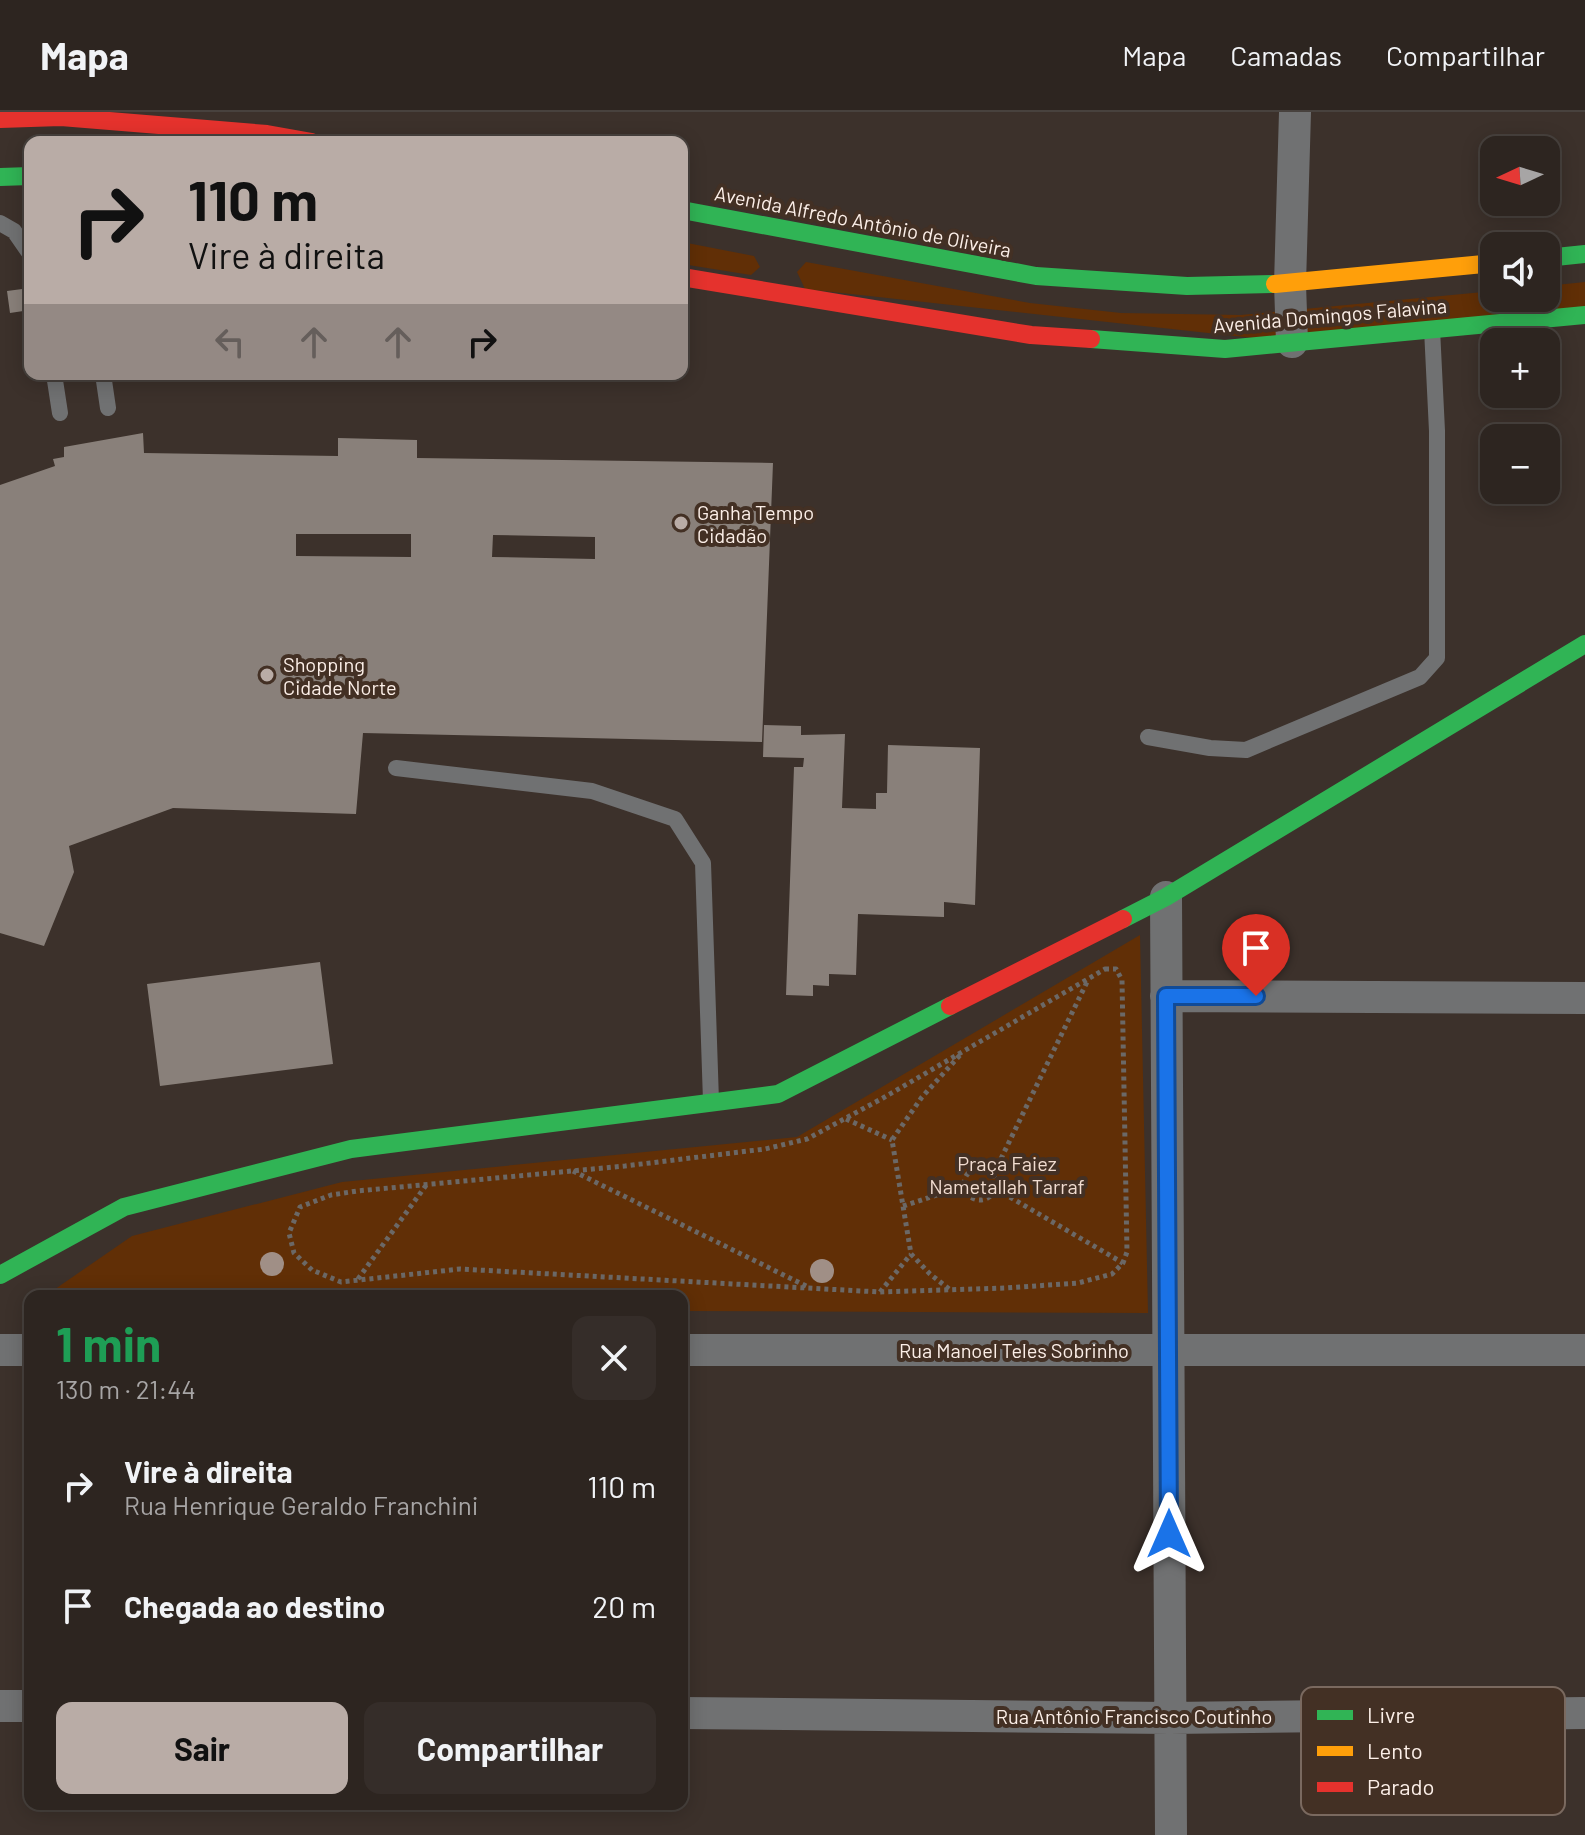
<!DOCTYPE html>
<html lang="pt">
<head>
<meta charset="utf-8">
<style>
	body { margin:0; font-family:Barlow,sans-serif; background:#352d29; color:#f1f3f6; height:100vh; display:flex; flex-direction:column; font-size:30px; white-space:nowrap }
	* { box-sizing:border-box; margin:0 }
	p { font-size:26px; color:#a7a5a5 }
	.icon { flex:none; width:44px; height:44px; fill:none; stroke:currentColor; stroke-width:2; stroke-linecap:round; stroke-linejoin:round }
	.map { position:relative; flex:1; overflow:hidden }
	.drawer { position:absolute; left:24px; top:1178px; width:664px; height:520px; display:flex; flex-direction:column; background:#2d2520; border-radius:16px; box-shadow:0 4px 20px #0003,0 0 0 2px #48423e }
	.drawer>* { flex:none }
	.hud { position:absolute; left:24px; top:24px; width:664px; height:244px; border-radius:16px; box-shadow:0 4px 20px #0003,0 0 0 2px #48423e; background:#b9aca6; color:#111; overflow:hidden }
	.needle { width:52px; rotate:266deg }
	.controls { position:absolute; left:1480px; top:24px; display:grid; gap:16px }
	.controls a { display:grid; place-items:center; width:80px; height:80px; border-radius:16px; background:#2d2520; box-shadow:0 4px 20px #0003,0 0 0 2px #48423e; font-size:40px }
	.pin { position:absolute; display:grid; place-items:center; width:68px; height:68px; color:#fff; margin:-82px -34px; border-radius:50% 50% 50% 0; rotate:-45deg; box-shadow:0 0 8px #0007 }
	.pin .icon { rotate:45deg }
	.me { position:absolute; width:88px; margin:-44px; rotate:0deg; stroke-linejoin:round; filter:drop-shadow(0 0 6px #0008) }
	.turn { display:flex; align-items:center; gap:28px; height:168px; padding:0 32px; font-size:36px }
	.turn .icon { width:104px; height:104px; stroke-width:2.5 }
	.turn b { display:block; font-size:56px; line-height:68px }
	.lanes { display:flex; align-items:center; height:76px; padding:0 32px; background:#0003; justify-content:center; gap:40px; direction:ltr }
	.lanes .off { opacity:.35 }
	.round { display:grid; place-items:center; flex:none; width:84px; height:84px; border-radius:16px; background:#352d29 }
	.overview { display:flex; align-items:center; justify-content:space-between; height:136px; padding:0 32px }
	h1 { font-size:48px; font-weight:700; line-height:60px; color:#1e9e55 }
	.button { display:flex; gap:16px; margin-top:auto; padding:16px 32px }
	.button a { flex:1; height:92px; border-radius:16px; background:#b9aca6; color:#111; font-size:32px; font-weight:700; line-height:92px; text-align:center }
	.button a+a { background:#352d29; color:#f1f3f6 }
	ul { padding:0; list-style:none }
	li { display:flex; align-items:center; gap:24px; height:120px; padding:0 32px }
	li div { flex:1 }
	li b { display:block; font-size:30px }
	li em { font-style:normal }
	header { display:flex; align-items:center; gap:48px; box-sizing:border-box; height:112px; padding:0 40px; background:#2d2520; border-bottom:2px solid #48423e }
	header strong { font-size:38px }
	nav { display:flex; gap:44px; margin-inline-start:auto; font-size:28px }
	.map>svg:first-child { display:block }
	.green { fill:#612f06 }
	.building { fill:#89807a; fill-rule:evenodd }
	.lines { fill:none; stroke-linecap:round; stroke-linejoin:round }
	.path { stroke:#6b6866; stroke-width:5; stroke-dasharray:4 4; stroke-linecap:butt }
	.lane { stroke:#707172; stroke-width:16 }
	.street { stroke:#707172; stroke-width:32 }
	.fast { stroke:#30b455; stroke-width:18 }
	.slow { stroke:#ff9f0a; stroke-width:18 }
	.jam { stroke:#e5322d; stroke-width:18 }
	.tree { fill:#a08f86 }
	.route-casing { stroke:#114b97; stroke-width:20 }
	.route { stroke:#1a73e8; stroke-width:14 }
	.poi-dot { fill:#b9aca6; stroke:#433024; stroke-width:3 }
	.labels { text-anchor:middle; dominant-baseline:central; stroke-width:8; stroke-linejoin:round; paint-order:stroke }
	.street-label { font-size:20px; fill:#fcefe8; stroke:#433024 }
	.poi-label { font-size:20px; fill:#fcefe8; stroke:#433024; text-anchor:start }
	.park-label { font-size:20px; fill:#f1dcd0; stroke:#433024 }
	.key { fill:#433024; stroke:#7a695f; stroke-width:2 }
	.key-label { font-size:22px; fill:#fcefe8 }
</style>
</head>
<body>
<header>
<strong>Mapa</strong>
<nav><a>Mapa</a><a>Camadas</a><a>Compartilhar</a></nav>
</header>
<div class="map">
<svg width="1585" height="1723" viewBox="0 0 1585 1723">
	<rect width="100%" height="100%" fill="#3c312b"/>
	<path class="green" d="M682,130L754,144L760,155L751,163L682,152Z
		M806,150L1030,191L1121,201L1241,203L1494,179V186H1546V174L1585,170V195L1263,227L805,177L797,160Z
		M1140,823L1148,1201L682,1199V1184H45L132,1124L342,1070L797,1025Z"/>
	<path class="building" d="M30,176V198L10,201L7,179Z
		M143,321L144,341L338,344V326L417,328V346L773,351L762,630L363,621L356,702L173,696L69,734L74,760L44,834L0,821V373L55,354L53,347L64,345V335ZM296,422H411V445L296,444ZM493,423L595,425V447L492,445Z
		M764,613L801,614V623L845,622L842,696L876,697V681H887L888,633L980,636L975,793L944,790V805L858,802L856,863L829,862V874L813,873V884L786,883L794,655H803L804,646L763,645Z
		M320,850L333,952L160,974L147,872Z"/>
	<g class="lines">
		<path class="path" d="M1105,857H1116L1122,868L1127,1140L1123,1151L1112,1162L1078,1171L1006,1176L880,1180L460,1157L341,1170L312,1158L294,1141L289,1121L300,1095L331,1083L357,1079L625,1054L765,1037L807,1027L883,986Z
			M846,1007L892,1028
			M964 1072a16 16 0 1 1 32 0a16 16 0 1 1-32 0Z
			M573,1059L808,1175
			M994,1061L1088,868
			M996,1077L1123,1151
			M903,1094L964,1074
			M358,1167L427,1072
			M949,1177L930,1162L911,1142L892,1028L922,985L961,942
			M880,1180L911,1142"/>
		<path class="lane" d="M0,111L14,119L30,142
			M54,262L60,301
			M103,262L108,296
			M1148,625L1210,636L1246,638L1420,565L1437,546V319L1432,217
			M396,656L592,679L675,707L703,751L711,989"/>
		<path class="street" d="M1292,230L1290,172L1295,0
			M1166,785L1171,1723
			M1166,884L1585,886
			M0,1238H30
			M682,1238H1585
			M0,1594H30
			M682,1601L1170,1606L1585,1601"/>
		<path class="fast" d="M0,65L30,64
			M682,98L1036,164L1187,174L1275,172
			M1546,146L1585,142
			M1091,227L1225,237L1585,203
			M1123,807L1166,785L1585,532
			M0,1163L124,1095L351,1037L778,982L950,894"/>
		<path class="slow" d="M1275,172L1494,151"/>
		<path class="jam" d="M0,7L61,5L267,22L312,30
			M682,165L1031,223L1091,227
			M950,894L1123,807"/>
	</g>
	<g class="tree">
		<circle cx="272" cy="1152" r="12"/>
		<circle cx="822" cy="1159" r="12"/>
	</g>
	<g class="lines">
		<g class="route-casing">
			<path id="route" d="M1169,1422L1166,884H1256"/>
		</g>
		<use href="#route" class="route"/>
	</g>
	<g class="poi-dot">
		<circle cx="681" cy="411" r="8"/>
		<circle cx="267" cy="563" r="8"/>
	</g>
	<g class="labels">
		<g class="street-label">
			<text transform="translate(863 109) rotate(11)">Avenida Alfredo Antônio de Oliveira</text>
			<text transform="translate(1330 203) rotate(-5)">Avenida Domingos Falavina</text>
			<text x="1014" y="1238">Rua Manoel Teles Sobrinho</text>
			<text x="1134" y="1604">Rua Antônio Francisco Coutinho</text>
		</g>
		<g class="poi-label">
			<text x="697" y="400">Ganha Tempo<tspan x="697" dy="23">Cidadão</tspan></text>
			<text x="283" y="552">Shopping<tspan x="283" dy="23">Cidade Norte</tspan></text>
		</g>
		<g class="park-label">
			<text x="1007" y="1051">Praça Faiez<tspan x="1007" dy="23">Nametallah Tarraf</tspan></text>
		</g>
	</g>
	<rect x="1301" y="1575" width="264" height="128" rx="12" class="key"/>
	<rect x="1317" y="1598" width="36" height="10" fill="#30b455"/>
	<rect x="1317" y="1634" width="36" height="10" fill="#ff9f0a"/>
	<rect x="1317" y="1670" width="36" height="10" fill="#e5322d"/>
	<g class="key-label">
		<text x="1367" y="1611">Livre</text>
		<text x="1367" y="1647">Lento</text>
		<text x="1367" y="1683">Parado</text>
	</g>
</svg>
<div class="controls">
<a><svg class="needle" viewBox="-14 -14 28 28"><path d="M0-13l5 13h-10z" fill="#e53935"/><path d="M0 13l5-13h-10z" fill="#a7a5a5"/></svg></a>
<a><svg class="icon" aria-label="sound" viewBox="0 0 24 24"><path d="M4 9h4l5-4v14l-5-4H4zM17 9q2 3 0 6"/></svg></a>
<a>+</a>
<a>−</a>
</div>
<div class="pin" style="left:1256px;top:884px;background:#d93025"><svg class="icon" aria-label="arrive" viewBox="0 0 24 24"><path d="M6 21V4h12l-3 4 3 4H6"/></svg></div>
<svg class="me" style="left:1169px;top:1422px" viewBox="-20 -20 40 40"><path d="M0-17L14 15 0 8-14 15z" fill="#1a73e8" stroke="#fff" stroke-width="4"/></svg>
<div class="hud">
<div class="turn"><svg class="icon" aria-label="right" viewBox="0 0 24 24"><path d="M7 20v-9h11M14 6l5 5-5 5"/></svg><div><b>110 m</b>Vire à direita</div></div>
<div class="lanes"><svg class="icon off" aria-label="left" viewBox="0 0 24 24"><path d="M17 20v-9H6M10 6l-5 5 5 5"/></svg><svg class="icon off" aria-label="ahead" viewBox="0 0 24 24"><path d="M12 20V5M6 11l6-6 6 6"/></svg><svg class="icon off" aria-label="ahead" viewBox="0 0 24 24"><path d="M12 20V5M6 11l6-6 6 6"/></svg><svg class="icon" aria-label="right" viewBox="0 0 24 24"><path d="M7 20v-9h11M14 6l5 5-5 5"/></svg></div>
</div>
<section class="drawer">
<div class="overview"><div><h1>1 min</h1><p>130 m · 21:44</p></div><a class="round"><svg class="icon" aria-label="close" viewBox="0 0 24 24"><path d="M6 6l12 12M18 6L6 18"/></svg></a></div>
<ul>
<li><svg class="icon" aria-label="right" viewBox="0 0 24 24"><path d="M7 20v-9h11M14 6l5 5-5 5"/></svg><div><b>Vire à direita</b><p>Rua Henrique Geraldo Franchini</p></div><em>110 m</em></li>
<li><svg class="icon" aria-label="arrive" viewBox="0 0 24 24"><path d="M6 21V4h12l-3 4 3 4H6"/></svg><div><b>Chegada ao destino</b></div><em>20 m</em></li>
</ul>
<div class="button"><a>Sair</a><a>Compartilhar</a></div>
</section>
</div>
</body>
</html>
